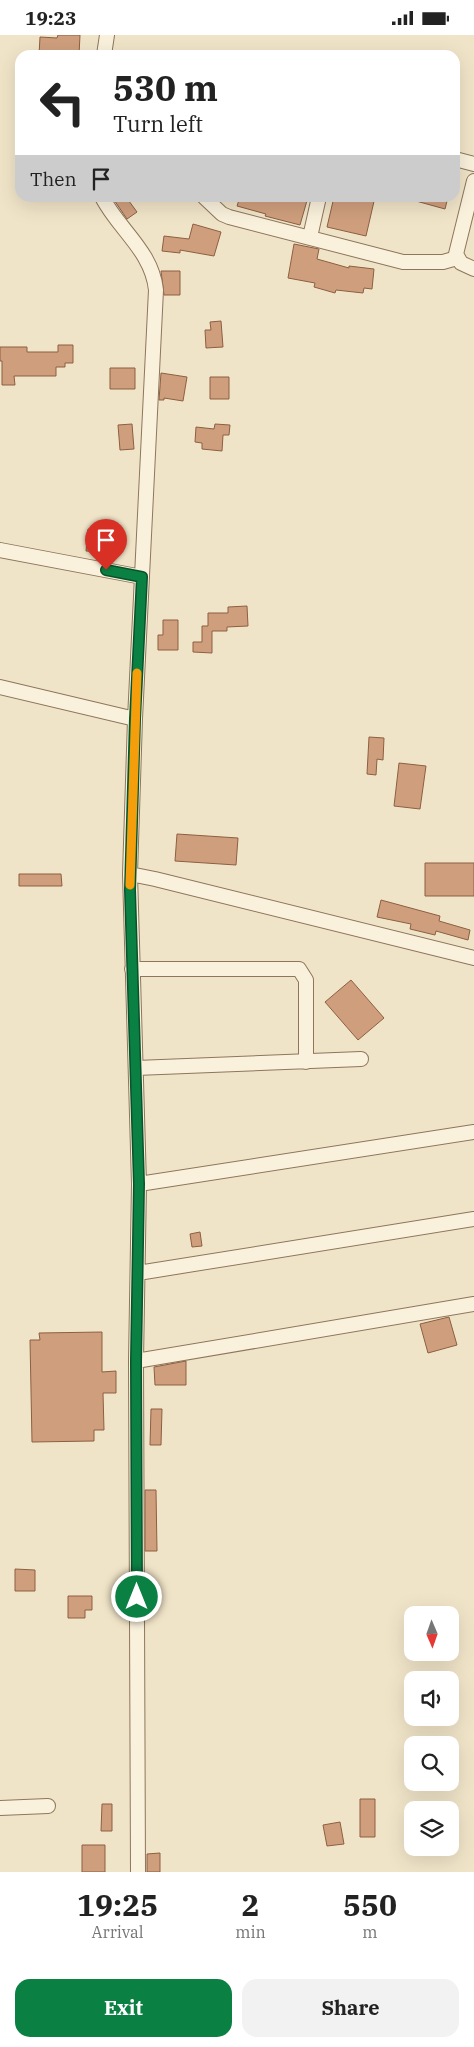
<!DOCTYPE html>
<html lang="en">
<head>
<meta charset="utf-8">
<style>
	body { margin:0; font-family:"IBM Plex Serif",serif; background:#f2f2f2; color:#222; height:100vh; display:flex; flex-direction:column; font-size:19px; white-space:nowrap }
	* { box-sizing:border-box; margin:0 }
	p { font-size:16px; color:#767676 }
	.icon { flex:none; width:28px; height:28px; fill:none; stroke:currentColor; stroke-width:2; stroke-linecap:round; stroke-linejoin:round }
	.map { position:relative; height:1837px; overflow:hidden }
	.sheet { display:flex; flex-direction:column; background:#fff; flex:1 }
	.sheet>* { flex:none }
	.guide { position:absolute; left:15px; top:15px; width:445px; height:152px; border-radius:15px; box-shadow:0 5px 20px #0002; background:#fff; color:#222; overflow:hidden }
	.needle { width:32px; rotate:178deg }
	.buttons { position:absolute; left:404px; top:1571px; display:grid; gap:10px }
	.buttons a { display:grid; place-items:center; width:55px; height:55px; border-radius:10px; background:#fff; box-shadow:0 5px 20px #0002; font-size:25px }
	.pin { position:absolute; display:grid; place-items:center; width:42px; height:42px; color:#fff; margin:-51px -21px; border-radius:50% 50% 50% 0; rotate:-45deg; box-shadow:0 0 5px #0007 }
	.pin .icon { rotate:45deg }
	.me { position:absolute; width:55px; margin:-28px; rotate:0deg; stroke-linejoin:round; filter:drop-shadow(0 0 4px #0008) }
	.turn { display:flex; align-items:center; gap:18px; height:105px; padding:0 15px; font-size:22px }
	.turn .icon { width:65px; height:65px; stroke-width:2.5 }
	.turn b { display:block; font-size:35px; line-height:42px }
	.then { display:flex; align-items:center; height:48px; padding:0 15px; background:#0003; gap:10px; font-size:19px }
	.eta { display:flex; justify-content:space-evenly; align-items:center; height:85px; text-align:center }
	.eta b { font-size:30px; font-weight:700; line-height:35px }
	.primary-button { display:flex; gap:10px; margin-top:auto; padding:10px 15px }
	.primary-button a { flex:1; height:58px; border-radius:15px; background:#0b8043; color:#fff; font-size:20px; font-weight:700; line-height:58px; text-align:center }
	.primary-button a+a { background:#f2f2f2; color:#222 }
	.status { display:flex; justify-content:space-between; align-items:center; height:35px; padding:0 25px; background:#fff; direction:ltr }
	.status svg { height:14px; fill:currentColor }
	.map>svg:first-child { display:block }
	.building { fill:#cf9f7d; stroke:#8d5f41 }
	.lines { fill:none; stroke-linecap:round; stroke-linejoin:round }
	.minor-casing { stroke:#8d765c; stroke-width:16 }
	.minor { stroke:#faf1dc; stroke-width:14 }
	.route-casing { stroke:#07532c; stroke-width:12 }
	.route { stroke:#0b8043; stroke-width:9 }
	.slow { stroke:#f59e0b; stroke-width:9 }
</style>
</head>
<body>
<div class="status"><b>19:23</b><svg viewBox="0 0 49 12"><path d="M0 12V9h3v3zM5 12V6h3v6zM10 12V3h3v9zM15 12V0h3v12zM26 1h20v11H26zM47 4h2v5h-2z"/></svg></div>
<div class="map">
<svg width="474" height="1837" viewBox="0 0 474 1837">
	<rect width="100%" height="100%" fill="#f0e4c8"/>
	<path class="building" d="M58,0H80L79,20H39L40,2L57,3Z
		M112,162H126L137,177L127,184Z
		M240,162H308L300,190L265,181L266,179L237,171Z
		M334,162H375L366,201L327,192Z
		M416,162H448L445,174L416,166Z
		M193,189L221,197L214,221L180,215V218L162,216L164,201L189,204Z
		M294,209L319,214L317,224L349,233V231L374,234L372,254L364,253L363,258L336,255L335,258L314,252L315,248L288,243Z
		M161,236H180V260H164Z
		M221,286L223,312L206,313L205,295H211L210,287Z
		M58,310H73V328H65V332H56V341H14L15,350H2V326H0V312H27V317H58Z
		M110,333H135V354H110Z
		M161,338L187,342L183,366L164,363V365H159Z
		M210,342H229V364H210Z
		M132,389L134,414L120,415L118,390Z
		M215,389L230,390L229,400H223L222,416L202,414V408L195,407L196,392L214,394Z
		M88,494L108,496L106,517L86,516Z
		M247,571L248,591L227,592V596H212V618L193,617V607H202V591H208V578H228V572Z
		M163,585H178V615H158V600H163Z
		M369,702L384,703L383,725L377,724L376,740L367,739Z
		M399,728L426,731L420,774L394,771Z
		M177,799L238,803L236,830L175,826Z
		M425,828H474V861H425Z
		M19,839H61L62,851H19Z
		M381,865L440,881L439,886L470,895L468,905L436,896L435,900L410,894L411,889L377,882Z
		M351,945L384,983L358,1005L325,967Z
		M200,1197L202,1211L192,1212L190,1199Z
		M449,1282L457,1310L428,1318L420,1289Z
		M102,1297V1337L116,1336V1358H103L104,1395H94V1406L32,1407L30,1305H40L39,1298Z
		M186,1326V1350H155L154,1332Z
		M151,1374H162L161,1410H150Z
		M145,1455H156L157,1516H145Z
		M15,1534L35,1535V1556H15Z
		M68,1561H92V1575H85V1583H68Z
		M360,1764H375V1802H360Z
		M102,1769H112V1796H101Z
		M340,1787L344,1809L327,1811L323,1790Z
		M82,1810H105V1837H82Z
		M160,1818V1837H147V1819Z"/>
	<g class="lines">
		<g class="minor-casing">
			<path id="minor" d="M104,20L107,0
				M455,124L474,129
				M474,146L456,219L461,228L474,234
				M102,162C119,195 152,216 156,255L135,684L130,839
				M204,162L222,179L229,182L403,227H443L457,223
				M310,202L319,162
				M0,515L142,542
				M0,652L135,684
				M132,934H299L306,945V1027
				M136,1033L361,1024
				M139,1149L474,1097
				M138,1238L474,1184
				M136,1326L474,1269
				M0,1773L48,1771
				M138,1837L136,1326L139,1149L130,839L155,844L474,923"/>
		</g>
		<use href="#minor" class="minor"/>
	</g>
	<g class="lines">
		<g class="route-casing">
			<path id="route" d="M106,535L142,542L135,684L130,855L139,1149L136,1326L137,1562"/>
		</g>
		<use href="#route" class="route"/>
		<path class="slow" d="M130,850L137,638"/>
	</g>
</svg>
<div class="buttons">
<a><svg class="needle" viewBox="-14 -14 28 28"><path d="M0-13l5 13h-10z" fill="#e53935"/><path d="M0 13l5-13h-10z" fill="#767676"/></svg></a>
<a><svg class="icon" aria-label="sound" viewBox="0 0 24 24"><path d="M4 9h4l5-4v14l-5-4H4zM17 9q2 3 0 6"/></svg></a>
<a><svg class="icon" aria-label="search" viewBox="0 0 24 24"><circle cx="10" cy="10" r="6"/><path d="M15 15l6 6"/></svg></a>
<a><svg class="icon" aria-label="layers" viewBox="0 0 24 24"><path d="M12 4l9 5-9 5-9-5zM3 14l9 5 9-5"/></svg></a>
</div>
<div class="pin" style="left:106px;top:535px;background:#d93025"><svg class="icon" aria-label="arrive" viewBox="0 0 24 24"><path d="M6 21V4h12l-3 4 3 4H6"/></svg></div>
<svg class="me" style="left:137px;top:1562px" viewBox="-20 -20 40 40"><circle r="17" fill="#0b8043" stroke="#fff" stroke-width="3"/><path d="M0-11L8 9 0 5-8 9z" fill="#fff"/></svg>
<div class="guide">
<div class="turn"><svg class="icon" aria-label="left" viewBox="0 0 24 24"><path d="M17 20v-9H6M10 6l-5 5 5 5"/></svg><div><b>530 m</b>Turn left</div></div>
<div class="then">Then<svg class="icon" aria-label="arrive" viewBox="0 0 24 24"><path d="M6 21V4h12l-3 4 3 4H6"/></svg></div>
</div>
</div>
<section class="sheet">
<div class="eta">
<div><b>19:25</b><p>Arrival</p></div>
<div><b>2</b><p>min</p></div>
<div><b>550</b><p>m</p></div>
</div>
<div class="primary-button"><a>Exit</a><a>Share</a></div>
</section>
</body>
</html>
